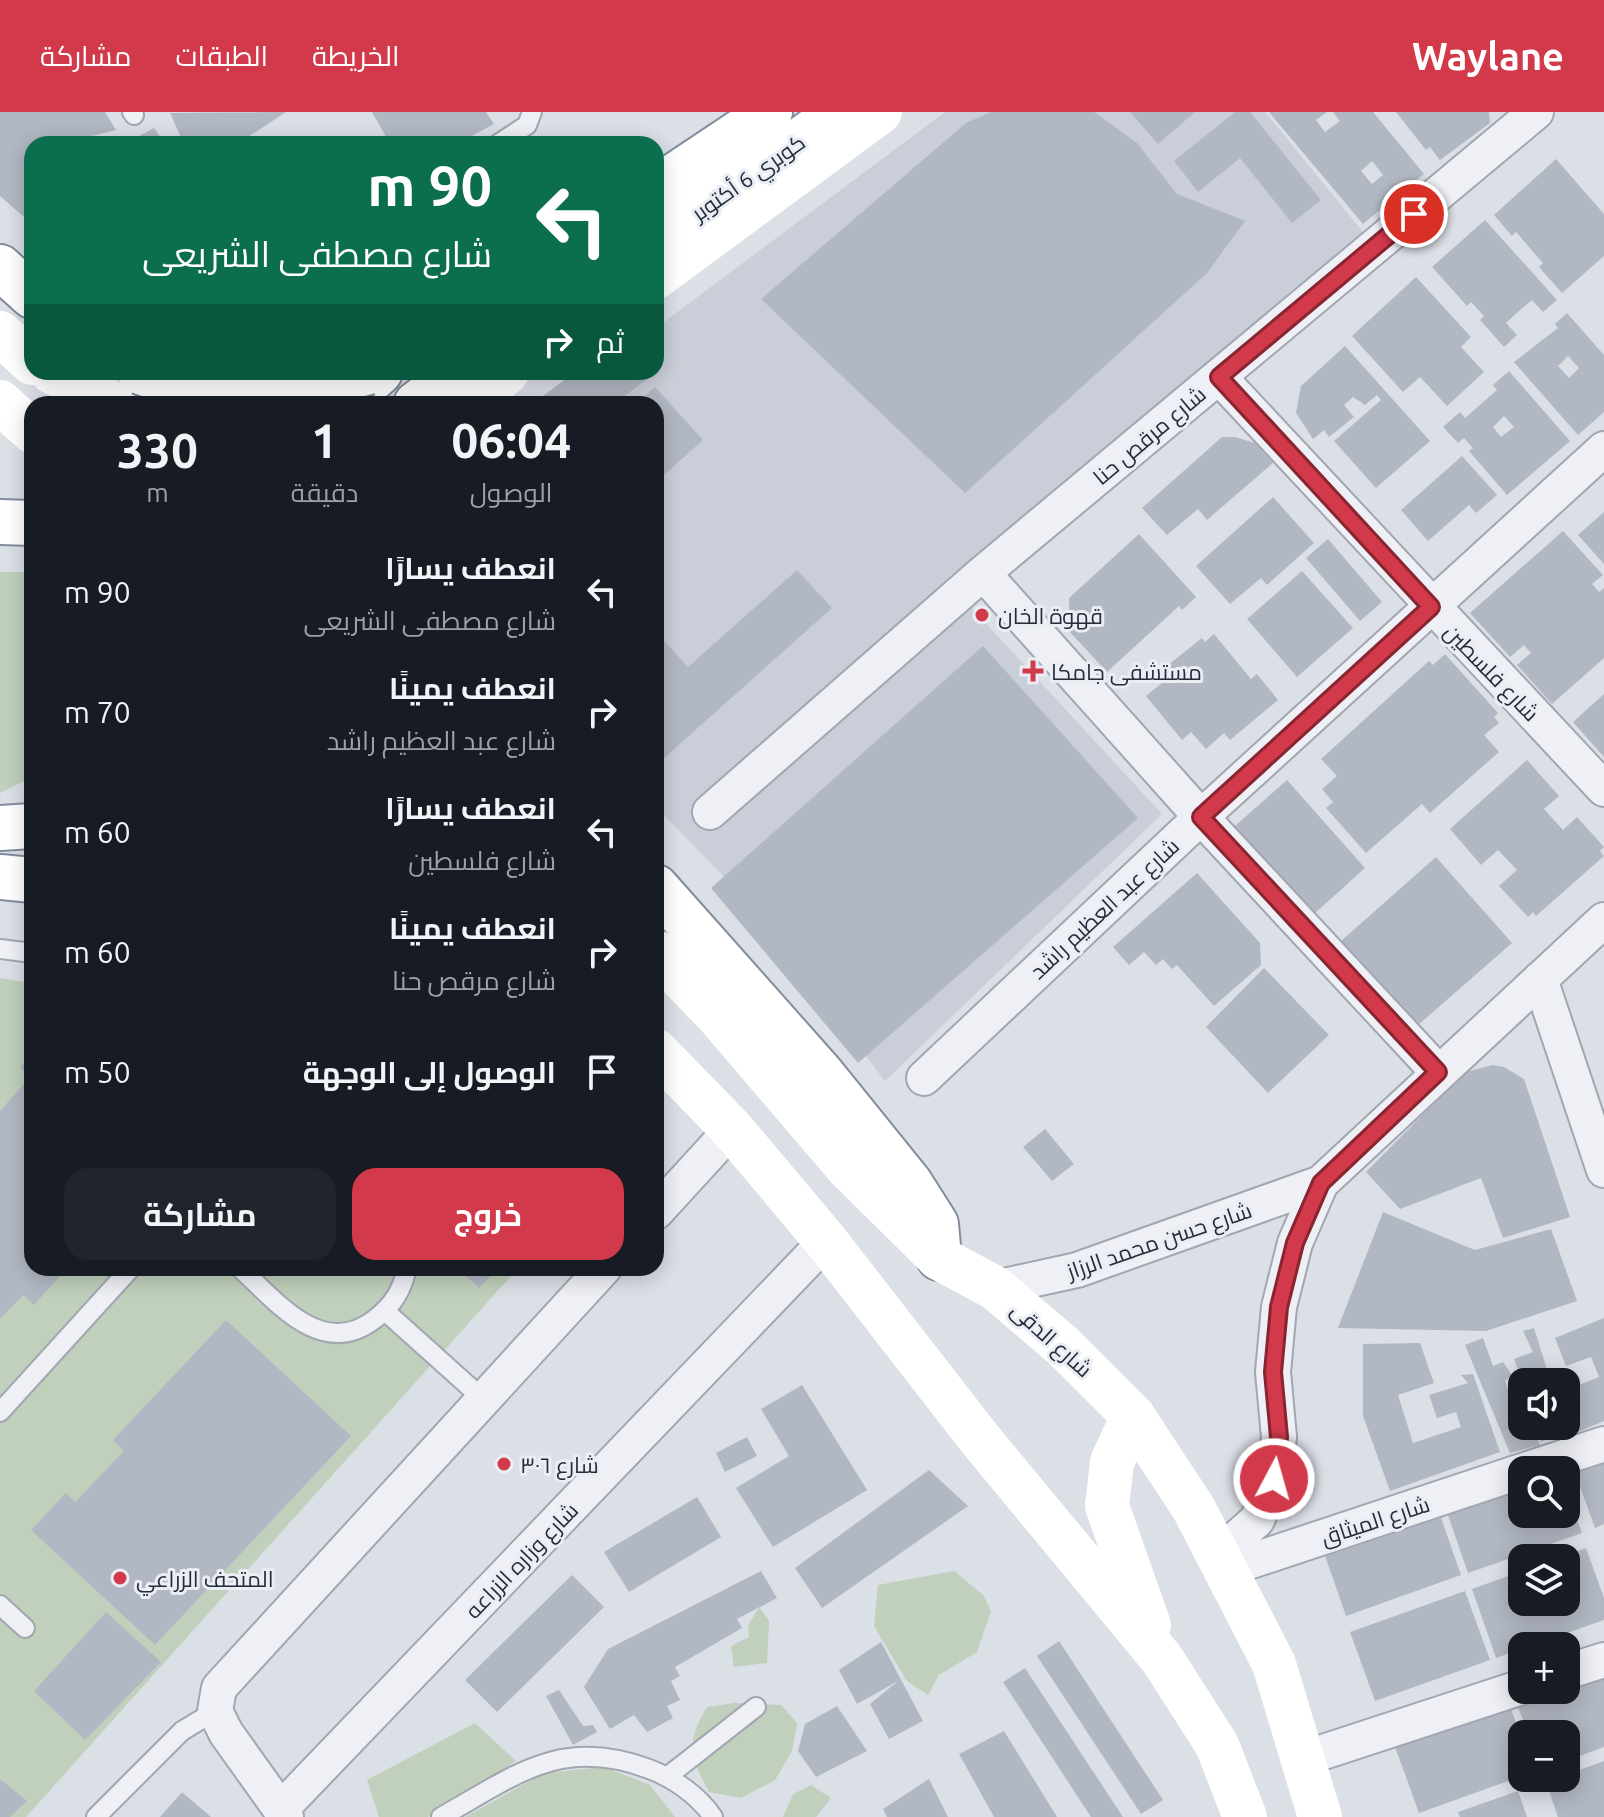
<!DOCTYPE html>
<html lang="ar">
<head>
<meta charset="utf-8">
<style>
	body { margin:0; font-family:Ubuntu,Cairo,sans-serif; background:#20242c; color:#f1f3f6; direction:rtl; height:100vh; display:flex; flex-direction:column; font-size:30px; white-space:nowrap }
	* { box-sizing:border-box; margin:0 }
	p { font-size:26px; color:#9ea1a6 }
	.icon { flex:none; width:44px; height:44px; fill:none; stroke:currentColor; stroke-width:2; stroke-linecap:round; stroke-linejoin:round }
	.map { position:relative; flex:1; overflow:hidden; direction:ltr }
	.panel { position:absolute; left:24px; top:284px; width:640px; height:880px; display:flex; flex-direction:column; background:#171b24; border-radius:24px; box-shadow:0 4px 20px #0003; direction:rtl }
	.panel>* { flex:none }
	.banner { position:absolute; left:24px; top:24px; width:640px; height:244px; border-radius:24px; box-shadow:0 4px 20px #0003; direction:rtl; background:#0b6e4f; color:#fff; overflow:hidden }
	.tools { position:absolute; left:1508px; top:1256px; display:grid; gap:16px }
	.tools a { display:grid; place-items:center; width:72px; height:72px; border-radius:16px; background:#171b24; box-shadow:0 4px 20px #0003; font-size:40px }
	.pin { position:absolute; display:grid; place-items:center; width:68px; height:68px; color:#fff; margin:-34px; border:4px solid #fff; border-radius:50%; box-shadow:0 2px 8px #0007 }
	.me { position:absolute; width:88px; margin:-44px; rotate:6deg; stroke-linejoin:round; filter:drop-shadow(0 0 6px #0008) }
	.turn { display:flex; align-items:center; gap:28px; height:168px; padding:0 40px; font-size:36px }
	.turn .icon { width:104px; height:104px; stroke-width:2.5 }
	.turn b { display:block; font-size:56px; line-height:68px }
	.then { display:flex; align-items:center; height:76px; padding:0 40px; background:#0003; gap:16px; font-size:30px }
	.eta { display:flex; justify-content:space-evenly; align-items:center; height:136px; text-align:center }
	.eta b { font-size:48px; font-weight:700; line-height:56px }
	.action { display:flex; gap:16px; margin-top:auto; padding:16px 40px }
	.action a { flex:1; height:92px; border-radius:24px; background:#d2394b; color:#fff; font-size:32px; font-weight:700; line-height:92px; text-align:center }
	.action a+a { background:#20242c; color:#f1f3f6 }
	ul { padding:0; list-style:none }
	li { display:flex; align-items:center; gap:24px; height:120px; padding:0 40px }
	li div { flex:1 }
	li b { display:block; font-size:30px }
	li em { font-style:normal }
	header { display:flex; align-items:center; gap:48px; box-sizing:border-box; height:112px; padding:0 40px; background:#d2394b; color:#fff }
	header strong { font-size:38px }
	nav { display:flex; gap:44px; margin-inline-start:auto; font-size:28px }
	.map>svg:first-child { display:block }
	.built { fill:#c9ced8 }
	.green { fill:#c0d0bc }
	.building { fill:#b2b8c3; fill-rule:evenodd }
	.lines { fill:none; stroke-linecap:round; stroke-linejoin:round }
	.lane-casing { stroke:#a1a6b0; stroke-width:22 }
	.street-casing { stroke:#a1a6b0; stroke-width:38 }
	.highway-casing { stroke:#828c9d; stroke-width:48 }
	.lane { stroke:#eef0f5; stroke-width:18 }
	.street { stroke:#eef0f5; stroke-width:34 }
	.secondary { stroke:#fff; stroke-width:44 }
	.highway { stroke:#fff; stroke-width:44 }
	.highway-bridge-casing { stroke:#828c9d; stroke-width:48; stroke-linecap:butt }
	.highway-bridge { stroke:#fff; stroke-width:44 }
	.route-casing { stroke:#882531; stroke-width:20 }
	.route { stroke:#d2394b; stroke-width:14 }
	.poi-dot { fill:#d2394b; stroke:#eaeef4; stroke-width:3 }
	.labels { text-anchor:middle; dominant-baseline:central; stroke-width:6; stroke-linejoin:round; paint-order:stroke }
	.street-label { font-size:22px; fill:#252d3d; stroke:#eaeef4 }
	.poi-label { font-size:22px; fill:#252d3d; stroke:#eaeef4; text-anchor:start }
</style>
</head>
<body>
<header>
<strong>Waylane</strong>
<nav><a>الخريطة</a><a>الطبقات</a><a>مشاركة</a></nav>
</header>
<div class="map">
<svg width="1604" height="1705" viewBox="0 0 1604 1705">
	<rect width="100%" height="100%" fill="#dbdfe6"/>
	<path class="built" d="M945,0H1265L1363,120L946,468L1162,702L885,969L742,783L656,695V292H555L598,260H656V216Z"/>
	<path class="green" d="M0,460H32V665L0,681Z
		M0,866L32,871V1156H518L26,1705H0Z
		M954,1459L983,1483L991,1499L977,1540L939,1563L928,1583L907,1569L874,1514L878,1473Z
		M759,1495L769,1509L767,1551L734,1555L731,1534L749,1525L748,1514Z
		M734,1591L781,1593L797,1611L792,1639L775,1668L741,1686L709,1680C690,1645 686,1629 707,1595Z
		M475,1611L516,1649L428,1705H379L367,1668Z
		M604,1655L650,1673L675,1705H465L544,1661Z
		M811,1673L831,1686L816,1705H783L793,1682Z"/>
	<path class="building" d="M0,0H105L116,18L88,25L92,32H32V112L0,84Z
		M286,0L237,32H184L170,1Z
		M372,0H486L494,12L457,32H390Z
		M991,0H1094L1137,31L1177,82L1245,109L1207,161L965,381L761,187L966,11Z
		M1130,0H1195L1158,32Z
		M1235,0H1250L1321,88L1292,111L1240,46L1198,80L1174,49Z
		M1269,0H1327L1316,8L1325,20L1340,9L1333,0H1373L1424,62L1363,112ZM1372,49L1383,63L1372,72L1361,59Z
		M1396,0H1489L1490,11L1440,48L1430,35L1426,38Z
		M154,16L165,32H124Z
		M1556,47L1604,102V144L1562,181L1539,155L1543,151L1516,120L1512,124L1494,103Z
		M1485,108L1557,188L1543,200L1532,188L1520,198L1506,211L1517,223L1504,235L1480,208L1484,204L1471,190L1467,194L1432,155Z
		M1416,165L1471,225L1461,235L1484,260L1447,294L1420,265L1403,280L1352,224Z
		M1567,201L1604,243V300L1578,323L1514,250L1558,216L1555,212ZM1568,244L1579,256L1569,266L1558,254Z
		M1345,234L1430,329L1376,376L1334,329L1381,288L1377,283L1365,293L1353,285L1344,293L1354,305L1329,325L1324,318L1313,327L1296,301L1301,274Z
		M1509,259L1570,329L1507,383L1469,339L1473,336L1464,326L1458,331L1443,315L1460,300L1465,306L1497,278L1493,273ZM1504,304L1514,315L1501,325L1493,315Z
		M575,260H648L651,264L614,292H532Z
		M655,275L703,328L656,370V292H636Z
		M1222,325H1235L1255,331L1273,351L1207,408L1198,397L1167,423L1142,396Z
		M1462,344L1497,383L1476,401L1469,393L1428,429L1401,398Z
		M1273,385L1314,431L1267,473L1261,466L1230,492L1196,454Z
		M1604,400V452L1578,423Z
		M1563,419L1603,463L1592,472L1599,480L1604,476V546L1552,592L1517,553L1531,541L1524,533L1510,545L1470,501Z
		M1139,422L1196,485L1182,498L1179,494L1107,560L1070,520L1069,486Z
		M1328,427L1382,490L1360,509L1306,446Z
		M797,458L832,496L664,646L656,637V520L688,555Z
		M1302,459L1353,516L1297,565L1247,507Z
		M1214,522L1251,567L1257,562L1278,588L1230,628L1224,621L1206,637L1191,620L1182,628L1146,584L1174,561L1168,553L1202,526L1205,530Z
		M983,534L1138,706L858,951L711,776Z
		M1445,542L1498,601L1494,605L1499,611L1484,623L1499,640L1430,701L1422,692L1366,741L1326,696L1333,690L1322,677L1337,664L1321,647L1429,549L1433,553Z
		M1604,582V645L1573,610Z
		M1527,648L1559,684L1544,697L1563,718L1577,705L1604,735L1600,739L1604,744L1536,804L1533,800L1528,805L1499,774L1517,758L1498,738L1481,753L1450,717Z
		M1287,668L1365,756L1314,802L1235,714Z
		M1436,745L1512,831L1417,914L1341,829Z
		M1197,761L1260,831L1261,853L1214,894L1177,853L1172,857L1163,847L1156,853L1144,840L1129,853L1113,835Z
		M1264,856L1329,923L1268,981L1206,915Z
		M32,942V1156H67L34,1193L23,1183L0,1207V999L30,965L20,955Z
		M1493,953L1504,955L1524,967L1570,1105L1503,1126L1481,1066L1400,1097L1366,1060L1465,960Z
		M1045,1017L1074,1052L1052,1069L1023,1035Z
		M1383,1100L1475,1138L1551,1117L1577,1189L1486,1219L1338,1216Z
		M457,1156H498L479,1176Z
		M1604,1206V1309L1573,1322L1566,1305V1278L1599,1265L1591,1245L1566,1254L1555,1226Z
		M226,1208L351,1324L155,1533L31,1418L66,1381L75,1390L124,1339L113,1328Z
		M1534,1216L1551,1270H1522V1279L1519,1271L1530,1267L1527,1260L1520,1263L1514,1247L1533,1240L1523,1219Z
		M1483,1226L1493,1254L1503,1250L1512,1263L1505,1269L1516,1302L1522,1299V1314H1532L1540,1333L1510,1341L1465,1233Z
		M1420,1231L1434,1271L1398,1283L1413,1331L1461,1315L1456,1300L1437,1306L1429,1283L1468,1271L1461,1263L1473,1262L1500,1340L1390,1379L1363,1304V1232Z
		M802,1273L867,1378L773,1435L736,1376L789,1344L761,1297Z
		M1535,1314H1565L1566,1319L1541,1330Z
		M747,1325L757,1344L725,1360L716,1341Z
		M1604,1335V1412L1595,1416L1570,1347Z
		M929,1358L968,1394L822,1496L795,1456Z
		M1522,1364V1402H1566V1375L1582,1421L1468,1461L1444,1392Z
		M697,1385L721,1425L629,1480L604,1440Z
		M1437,1394L1461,1463L1346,1504L1322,1435Z
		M1586,1436L1604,1486V1508L1496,1546L1472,1477L1522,1459V1490H1566V1446H1560Z
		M761,1459L777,1486L737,1507L742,1516L675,1555L680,1564L671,1569L680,1588L667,1594L673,1606L647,1620L634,1603L610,1617L584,1575L608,1537Z
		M572,1463L604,1495L497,1600L465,1568Z
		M1465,1479L1490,1548L1375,1589L1350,1520Z
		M106,1500L161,1550L85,1628L34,1579Z
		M1059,1529L1163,1688L1141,1702L1037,1544Z
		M881,1530L923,1609L889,1627L870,1592L898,1569L857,1592L839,1558Z
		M1025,1556L1123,1705H1091L1003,1570Z
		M1604,1558V1635L1566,1649V1622H1528L1516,1589L1547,1578H1566V1571Z
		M559,1578L583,1614L593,1613L597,1620L573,1633L546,1584Z
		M1509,1591L1522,1628V1664L1419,1701L1394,1632Z
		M837,1594L867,1639L816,1665L798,1639L805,1612Z
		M1004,1619L1057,1705H994L959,1642Z
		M1604,1649V1705H1558L1546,1670L1566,1666V1663Z
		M0,1667L27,1689L10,1705H0Z
		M929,1667L948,1705H887L883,1697Z
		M1518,1679L1527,1705H1460L1458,1700Z
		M182,1680L211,1705H160Z"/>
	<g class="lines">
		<g class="lane-casing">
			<path id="lane" d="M132,0L134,3
				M498,32L527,13L532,0
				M0,837L32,841
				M240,1156C277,1190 322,1248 375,1207C394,1192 402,1178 407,1156
				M385,1199L483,1287
				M0,1300L131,1156
				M0,1493L25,1516
				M668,1664L756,1595
				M96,1705L182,1619L215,1599
				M441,1705C516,1663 561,1624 649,1657C673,1666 698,1683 713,1705"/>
		</g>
		<g class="street-casing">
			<path id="street" d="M1219,265L1604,677
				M983,461L1201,705L1438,960
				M710,700L983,461L1536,0
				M1540,867L1604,1058
				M924,966L1201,705L1604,337
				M656,1100L732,1017
				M995,1176L1077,1158L1321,1071
				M1525,1358L1604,1332
				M1218,1443L1257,1408L1274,1367L1279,1325L1273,1260L1279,1195L1295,1131L1321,1071L1604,808
				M1227,1457L1522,1359
				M1566,1560L1604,1548
				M1305,1646L1522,1575
				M281,1697L826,1129
				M286,1705L226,1621L215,1599L219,1576L604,1156"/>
		</g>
		<g class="highway-casing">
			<path id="highway" d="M656,76L770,0
				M656,128L759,59L838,0
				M0,155L32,184
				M344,292L380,260
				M416,292L459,260
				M0,410L32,411
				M0,716L32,714
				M0,765L32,768
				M656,775L822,962L910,1071L936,1112L939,1146"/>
		</g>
		<use href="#lane" class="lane"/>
		<use href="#street" class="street"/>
		<path class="secondary" d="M656,165L880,0
			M0,221L32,251
			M52,260L114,292
			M0,290L32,319
			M470,292L507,260
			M656,840L717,903L847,1055L939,1146L995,1176L1063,1234L1133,1304L1194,1397L1274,1552L1320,1705
			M656,939L732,1017L826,1129L979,1326L1162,1547L1217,1633L1245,1705
			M1133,1304L1112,1350L1107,1394L1149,1513"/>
		<use href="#highway" class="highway"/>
		<g class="highway-bridge-casing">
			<path id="highway-bridge" d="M140,260C232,295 277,285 369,260"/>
		</g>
		<use href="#highway-bridge" class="highway-bridge"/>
	</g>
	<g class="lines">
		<g class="route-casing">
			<path id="route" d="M1274,1367L1279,1325L1273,1260L1279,1195L1295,1131L1321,1071L1438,960L1201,705L1431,495L1219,265L1414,102"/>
		</g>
		<use href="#route" class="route"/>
	</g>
	<g class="poi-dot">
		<circle cx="982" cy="503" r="8"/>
		<path d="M1029 547h8v8h8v8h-8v8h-8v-8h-8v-8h8z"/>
		<circle cx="504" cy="1352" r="8"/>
		<circle cx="120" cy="1466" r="8"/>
	</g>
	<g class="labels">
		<g class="street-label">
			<text transform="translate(748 65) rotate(-35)">كوبري 6 أكتوبر</text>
			<text transform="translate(1149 323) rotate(-40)">شارع مرقص حنا</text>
			<text transform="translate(1492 560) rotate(46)">شارع فلسطين</text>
			<text transform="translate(1104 796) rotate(-43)">شارع عبد العظيم راشد</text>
			<text transform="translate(1159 1128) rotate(-19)">شارع حسن محمد الرزاز</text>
			<text transform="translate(1052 1227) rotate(42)">شارع الدقى</text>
			<text transform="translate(1375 1408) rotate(-18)">شارع الميثاق</text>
			<text transform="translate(521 1448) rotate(-46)">شارع وزاره الزراعه</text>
		</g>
		<g class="poi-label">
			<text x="998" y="503">قهوة الخان</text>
			<text x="1051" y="559">مستشفى جامكا</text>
			<text x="520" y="1352">شارع ٣٠٦</text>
			<text x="136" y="1466">المتحف الزراعي</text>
		</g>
	</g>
</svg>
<div class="tools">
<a><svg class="icon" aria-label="sound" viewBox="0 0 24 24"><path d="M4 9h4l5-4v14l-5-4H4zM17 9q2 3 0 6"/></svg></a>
<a><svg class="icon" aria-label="search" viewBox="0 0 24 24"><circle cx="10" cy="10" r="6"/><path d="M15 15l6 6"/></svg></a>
<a><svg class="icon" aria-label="layers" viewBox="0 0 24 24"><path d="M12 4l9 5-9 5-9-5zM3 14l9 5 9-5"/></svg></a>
<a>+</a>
<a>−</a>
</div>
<div class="pin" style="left:1414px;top:102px;background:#d93025"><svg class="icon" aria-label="arrive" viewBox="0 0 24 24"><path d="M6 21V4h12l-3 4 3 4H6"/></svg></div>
<svg class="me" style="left:1274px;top:1367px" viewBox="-20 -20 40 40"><circle r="17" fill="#d2394b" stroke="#fff" stroke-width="3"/><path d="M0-11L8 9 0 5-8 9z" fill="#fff"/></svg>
<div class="banner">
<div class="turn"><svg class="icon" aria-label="left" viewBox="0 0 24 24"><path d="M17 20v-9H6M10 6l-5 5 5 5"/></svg><div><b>90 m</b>شارع مصطفى الشريعى</div></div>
<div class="then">ثم<svg class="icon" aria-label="right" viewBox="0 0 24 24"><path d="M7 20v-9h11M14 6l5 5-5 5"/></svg></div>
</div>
<section class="panel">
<div class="eta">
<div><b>06:04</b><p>الوصول</p></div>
<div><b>1</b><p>دقيقة</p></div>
<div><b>330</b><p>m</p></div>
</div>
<ul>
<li><svg class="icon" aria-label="left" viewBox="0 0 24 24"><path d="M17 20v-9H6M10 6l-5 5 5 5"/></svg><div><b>انعطف يسارًا</b><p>شارع مصطفى الشريعى</p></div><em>90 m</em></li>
<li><svg class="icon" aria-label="right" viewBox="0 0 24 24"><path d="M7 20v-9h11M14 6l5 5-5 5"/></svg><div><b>انعطف يمينًا</b><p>شارع عبد العظيم راشد</p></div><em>70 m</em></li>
<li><svg class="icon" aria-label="left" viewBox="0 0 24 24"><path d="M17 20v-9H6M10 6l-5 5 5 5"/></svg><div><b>انعطف يسارًا</b><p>شارع فلسطين</p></div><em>60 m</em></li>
<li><svg class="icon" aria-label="right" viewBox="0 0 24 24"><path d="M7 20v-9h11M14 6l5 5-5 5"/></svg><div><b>انعطف يمينًا</b><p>شارع مرقص حنا</p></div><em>60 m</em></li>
<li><svg class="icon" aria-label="arrive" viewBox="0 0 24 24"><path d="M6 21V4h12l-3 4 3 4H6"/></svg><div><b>الوصول إلى الوجهة</b></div><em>50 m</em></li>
</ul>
<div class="action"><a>خروج</a><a>مشاركة</a></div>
</section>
</div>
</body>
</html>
